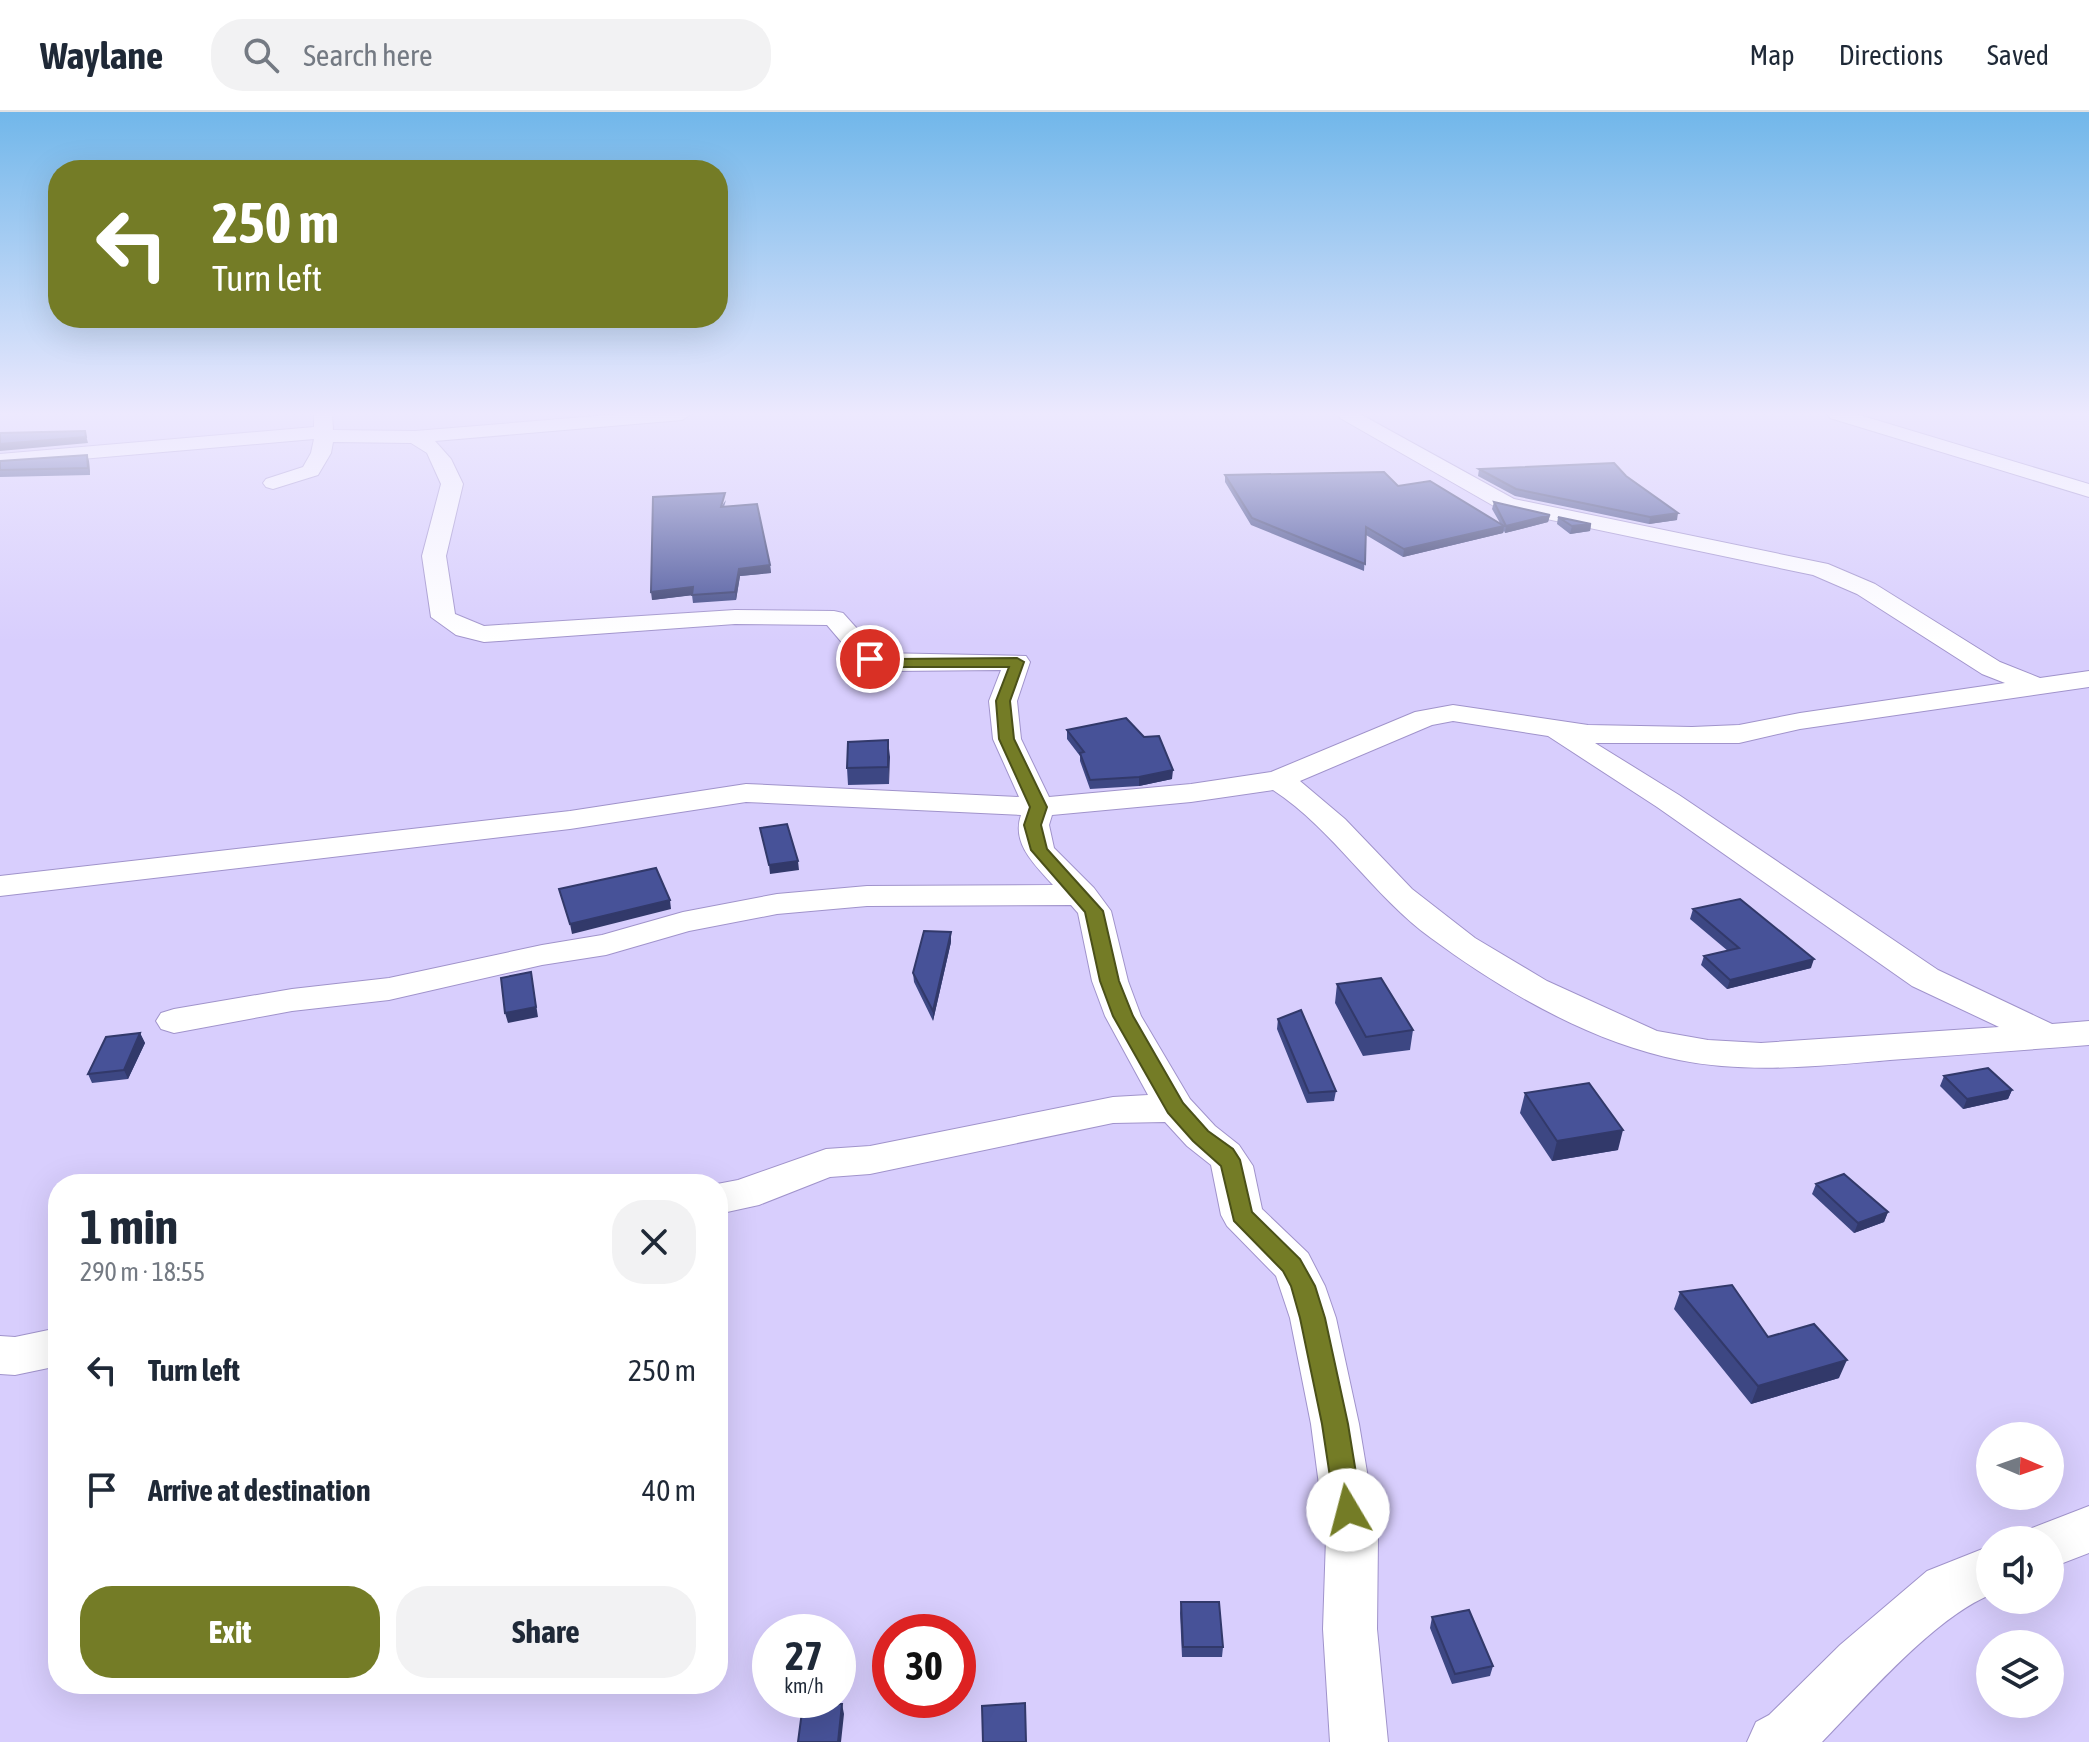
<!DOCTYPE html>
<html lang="en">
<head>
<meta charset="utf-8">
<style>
	body { margin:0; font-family:"Asap Condensed",sans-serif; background:#f2f2f3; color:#1f2937; height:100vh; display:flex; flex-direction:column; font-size:30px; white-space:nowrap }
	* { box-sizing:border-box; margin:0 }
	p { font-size:26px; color:#747a83 }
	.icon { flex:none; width:44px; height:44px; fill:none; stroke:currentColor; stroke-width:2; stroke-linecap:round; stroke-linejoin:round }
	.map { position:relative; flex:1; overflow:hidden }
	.side { position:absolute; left:48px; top:1062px; width:680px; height:520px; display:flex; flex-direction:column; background:#fff; border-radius:32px; box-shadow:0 8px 32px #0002 }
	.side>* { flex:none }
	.banner { position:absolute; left:48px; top:48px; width:680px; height:168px; border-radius:32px; box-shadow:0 8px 32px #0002; background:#747c26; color:#fff; overflow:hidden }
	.needle { width:52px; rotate:92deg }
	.tools { position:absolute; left:1976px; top:1310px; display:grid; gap:16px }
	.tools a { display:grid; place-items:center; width:88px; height:88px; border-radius:50%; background:#fff; box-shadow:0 8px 32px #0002; font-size:40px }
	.speed { position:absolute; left:752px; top:1502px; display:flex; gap:16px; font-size:40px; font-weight:700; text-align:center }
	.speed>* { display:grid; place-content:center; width:104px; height:104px; border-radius:50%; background:#fff; box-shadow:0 8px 32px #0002; line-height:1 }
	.speed small { font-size:20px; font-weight:400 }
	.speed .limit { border:12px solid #d22; background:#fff; color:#111 }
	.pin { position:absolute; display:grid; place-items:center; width:68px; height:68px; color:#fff; margin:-34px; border:4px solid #fff; border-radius:50%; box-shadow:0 2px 8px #0007 }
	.me { position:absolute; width:88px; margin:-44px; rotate:352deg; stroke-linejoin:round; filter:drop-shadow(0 0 6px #0008) }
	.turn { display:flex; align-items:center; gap:28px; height:168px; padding:0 32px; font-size:36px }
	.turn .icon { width:104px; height:104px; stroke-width:2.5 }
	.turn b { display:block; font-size:56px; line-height:68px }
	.round { display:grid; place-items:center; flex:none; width:84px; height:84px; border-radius:32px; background:#f2f2f3 }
	.summary { display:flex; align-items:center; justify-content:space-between; height:136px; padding:0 32px }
	h1 { font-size:48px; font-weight:700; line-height:60px }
	.button { display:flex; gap:16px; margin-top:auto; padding:16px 32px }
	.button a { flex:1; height:92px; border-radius:32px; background:#747c26; color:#fff; font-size:32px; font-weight:700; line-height:92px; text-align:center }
	.button a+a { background:#f2f2f3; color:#1f2937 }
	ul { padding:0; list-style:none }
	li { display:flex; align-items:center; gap:24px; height:120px; padding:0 32px }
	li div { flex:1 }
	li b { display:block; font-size:30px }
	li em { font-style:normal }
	header { display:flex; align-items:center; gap:48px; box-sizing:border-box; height:112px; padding:0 40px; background:#fff; border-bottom:2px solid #e0e1e3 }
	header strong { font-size:38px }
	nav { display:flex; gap:44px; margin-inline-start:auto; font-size:28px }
	.search { width:560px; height:72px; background:#f2f2f3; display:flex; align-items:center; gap:20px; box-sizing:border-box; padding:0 28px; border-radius:32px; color:#747a83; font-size:30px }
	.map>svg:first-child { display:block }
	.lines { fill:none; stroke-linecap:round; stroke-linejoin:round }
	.minor-casing { stroke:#a093cb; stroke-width:2 }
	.minor { fill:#fff; fill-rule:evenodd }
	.wall { fill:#3d4783 }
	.shaded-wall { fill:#32396a }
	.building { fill:#475298; stroke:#32396a; stroke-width:2 }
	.route { fill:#747c26; stroke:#4b5119; stroke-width:2 }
</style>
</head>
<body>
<header>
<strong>Waylane</strong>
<div class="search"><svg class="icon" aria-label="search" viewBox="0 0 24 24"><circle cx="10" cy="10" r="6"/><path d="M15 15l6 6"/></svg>Search here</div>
<nav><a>Map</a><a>Directions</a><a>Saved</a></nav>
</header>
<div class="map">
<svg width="2089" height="1630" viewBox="0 0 2089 1630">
	<rect width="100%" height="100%" fill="#d8cefd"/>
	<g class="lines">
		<g class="minor-casing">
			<path id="minor" d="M314,302H332L333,318L415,319L621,302H691L682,308L435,329L451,347L463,372L446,444L455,502L484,514L735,498L834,499L843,501L879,541L1026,544L1030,550L1017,589L1021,627L1049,685L1191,672L1271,660L1415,600L1453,593L1588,613L1692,615L1739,613L1800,601L2005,571L1982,562L1857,482L1813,463L1499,397L1340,306L1338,302H1360L1514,387L1828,452L1875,472L2000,550L2040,566L2089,559V575L1800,617L1739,631H1595L1679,683L1938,858L2052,912L2089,909V933C2023,938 1956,943 1890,948C1821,954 1748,962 1679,948C1590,930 1503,879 1431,826C1372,783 1334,718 1273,678L1191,690L1052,703L1049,713L1054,736L1094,776L1111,799L1128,869L1141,904L1190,987L1215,1014L1239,1033L1253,1054L1262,1097L1308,1141L1325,1174L1336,1206L1359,1312L1378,1426L1377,1517L1388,1630H1330L1323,1517L1326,1426L1311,1312L1290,1206L1276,1164L1227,1114L1221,1103L1211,1053L1187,1034L1165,1010L1113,1011L870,1062L830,1065L759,1093L718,1102L717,1072L738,1068L826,1037L870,1034L1113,985L1148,983L1105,904L1092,869L1078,801L1071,793L867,794L777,802L689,819L606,843L542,853L389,888L292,899L174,921L161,917L156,909L161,901L174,897L292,877L389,866L542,833L602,823L683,800L777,782L867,774L1053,773C1036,754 1011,732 1021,703L746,690L570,717L0,784V764L570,699L746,672L1019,685L993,627L989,589L1001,558L893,559L861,553L827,513L735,512L484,530L456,523L431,505L422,444L441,372L427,341L411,331L333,330L331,341L318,363L273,377L266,375L263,371L266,367L303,355L311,341L314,327L0,354V342L314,315ZM1453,609L1548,624L1657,695L1912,874L1999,915L1761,931L1708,928L1657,919L1547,869L1475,826L1412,777L1345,707L1300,669L1432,613Z
				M1828,302H1856L2089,372V385L1830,306Z
				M58,1216V1254L15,1263L0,1262V1224L15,1225Z
				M2089,1394V1441L2050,1456V1428H2026L2032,1416Z
				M1990,1434V1483C1934,1506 1866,1585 1822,1630H1747L1756,1610L1769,1603L1840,1533L1927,1459Z"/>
		</g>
		<use href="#minor" class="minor"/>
	</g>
	<path class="wall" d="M0,349H89L90,363L0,365Z
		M1479,357L1626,364L1677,408L1649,412L1515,384L1478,364Z
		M1225,363L1398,374L1500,411L1492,397L1494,390L1550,403L1548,410L1505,421L1504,419L1503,421L1403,445L1366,423L1364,459L1251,413L1225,370Z
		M726,388L724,395L770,453L771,461L740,464L736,488L693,491L692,483L652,488Z
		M1558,405L1591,412L1590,419L1570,422L1557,412Z
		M1067,618L1172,667L1139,674L1090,677L1080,649V644L1067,627Z
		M888,628L889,672L848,673L847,656Z
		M1693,797L1811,856L1727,877L1701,853L1704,844L1728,839L1690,807Z
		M951,830L933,909L914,870L913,861Z
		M1337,872L1413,918L1410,938L1363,944L1335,891Z
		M1278,907L1336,979L1334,989L1307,991L1277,917Z
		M140,921L145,931L128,967L92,971L88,962Z
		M1944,964L2012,978L2008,987L1963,997L1940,974Z
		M1525,981L1618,1038L1552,1049L1520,1001Z
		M1816,1072L1888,1100L1884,1110L1854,1121L1812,1082Z
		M1680,1180L1768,1225L1839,1266L1751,1292L1674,1197Z
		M1181,1490L1223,1535L1222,1545H1182L1180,1501Z
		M1432,1505L1493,1554L1490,1564L1452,1572L1430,1516Z"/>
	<path class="shaded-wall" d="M85,319L88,331L0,339V332Z
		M87,343L89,349L90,363L88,356Z
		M1678,401L1677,408L1649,412L1650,405Z
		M1550,403L1548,410L1505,421L1506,414Z
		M1591,412L1590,419L1570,422L1572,414Z
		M1504,414L1503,421L1403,445L1404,437Z
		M770,453L771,461L740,464L736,488L735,480L739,457Z
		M693,475L694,483L652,488L651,480Z
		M888,628L890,645L889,672L888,655Z
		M1173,658L1172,667L1139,674V665Z
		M798,749L799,758L770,762L769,753Z
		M670,788L671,797L572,822L570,812Z
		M951,820V830L933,909V899Z
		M1814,847L1811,856L1727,877L1730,868Z
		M531,860L538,905L508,911L505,901Z
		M140,921L145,931L128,967L124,958Z
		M2012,978L2008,987L1963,997L1967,987Z
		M1623,1018L1618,1038L1552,1049L1557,1029Z
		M1888,1100L1884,1110L1854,1121L1858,1111Z
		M1847,1248L1839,1266L1751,1292L1758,1274Z
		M842,1592L844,1602L841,1630H838Z"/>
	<path class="building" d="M85,319L86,325L0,332V321Z
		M87,343L88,356L0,358V349Z
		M1614,351L1626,364L1678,401L1650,405L1516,377L1479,357Z
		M1384,360L1398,374L1430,369L1504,414L1404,437L1366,415L1365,452L1252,406L1225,363Z
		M725,381L721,395L757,392L770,453L739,457L735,480L692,483L693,475L651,480L653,385Z
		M1494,390L1550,403L1506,414Z
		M1558,405L1591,412L1572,414Z
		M1126,606L1144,625L1159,624L1173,658L1139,665L1090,668L1080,641L1084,640L1067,618Z
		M888,628V655L847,656L848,630Z
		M787,712L798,749L769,753L760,716Z
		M656,756L670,788L570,812L559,777Z
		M1740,787L1814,847L1730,868L1704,844L1739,836L1693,797Z
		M924,819L951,820L933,899L913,861Z
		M531,860L536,895L505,901L501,866Z
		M1381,866L1413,918L1366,925L1337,872Z
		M1301,898L1336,979L1309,981L1278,907Z
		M140,921L124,958L88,962L106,925Z
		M1988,956L2012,978L1967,987L1944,964Z
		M1589,971L1623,1018L1557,1029L1525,981Z
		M1844,1062L1888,1100L1858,1111L1816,1072Z
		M1732,1173L1768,1225L1814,1212L1847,1248L1758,1274L1680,1180Z
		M1181,1490H1219L1223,1535H1183Z
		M1469,1498L1493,1554L1455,1562L1432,1505Z
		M1025,1591L1026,1630H983L982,1594Z
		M803,1592H842L838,1630H798Z"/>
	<linearGradient id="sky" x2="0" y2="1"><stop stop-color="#71b7ea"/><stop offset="0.57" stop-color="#ede9fe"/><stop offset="1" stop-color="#ede9fe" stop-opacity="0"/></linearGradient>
	<rect width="2089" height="530" fill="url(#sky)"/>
	<path class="route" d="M870,543L893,547L1017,546L1024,550L1010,589L1014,627L1047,695L1041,713L1047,737L1103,799L1119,869L1133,904L1183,991L1208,1019L1233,1037L1240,1048L1252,1100L1300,1147L1315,1174L1325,1206L1348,1312L1362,1398L1358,1407L1348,1410L1339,1407L1335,1398L1322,1312L1300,1206L1291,1174L1283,1159L1234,1109L1221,1054L1193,1029L1168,1001L1113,904L1100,869L1085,800L1031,738L1024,713L1030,695L999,627L996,589L1009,555H893L865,550V544Z"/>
</svg>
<div class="tools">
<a><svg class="needle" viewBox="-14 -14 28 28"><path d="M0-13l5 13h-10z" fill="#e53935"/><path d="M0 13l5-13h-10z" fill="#747a83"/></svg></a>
<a><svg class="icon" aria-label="sound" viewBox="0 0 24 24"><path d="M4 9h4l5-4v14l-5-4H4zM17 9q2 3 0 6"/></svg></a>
<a><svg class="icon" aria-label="layers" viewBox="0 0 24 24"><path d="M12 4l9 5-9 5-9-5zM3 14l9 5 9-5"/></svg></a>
</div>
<div class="speed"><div>27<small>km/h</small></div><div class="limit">30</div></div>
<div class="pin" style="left:870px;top:547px;background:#d93025"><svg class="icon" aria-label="arrive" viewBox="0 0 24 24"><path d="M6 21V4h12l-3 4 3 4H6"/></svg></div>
<svg class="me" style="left:1348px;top:1398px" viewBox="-20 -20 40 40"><circle r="19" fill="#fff"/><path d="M0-13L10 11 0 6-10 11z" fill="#747c26"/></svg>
<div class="banner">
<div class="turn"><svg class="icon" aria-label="left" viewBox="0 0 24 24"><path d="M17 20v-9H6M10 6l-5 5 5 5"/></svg><div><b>250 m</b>Turn left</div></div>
</div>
<section class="side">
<div class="summary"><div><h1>1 min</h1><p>290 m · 18:55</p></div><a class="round"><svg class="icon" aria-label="close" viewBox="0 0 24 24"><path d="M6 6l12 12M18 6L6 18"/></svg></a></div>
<ul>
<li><svg class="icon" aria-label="left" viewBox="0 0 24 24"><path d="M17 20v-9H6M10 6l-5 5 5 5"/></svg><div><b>Turn left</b></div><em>250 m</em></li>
<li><svg class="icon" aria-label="arrive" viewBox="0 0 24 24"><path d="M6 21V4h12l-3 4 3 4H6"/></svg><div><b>Arrive at destination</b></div><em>40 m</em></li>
</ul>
<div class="button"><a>Exit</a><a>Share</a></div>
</section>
</div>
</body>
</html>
